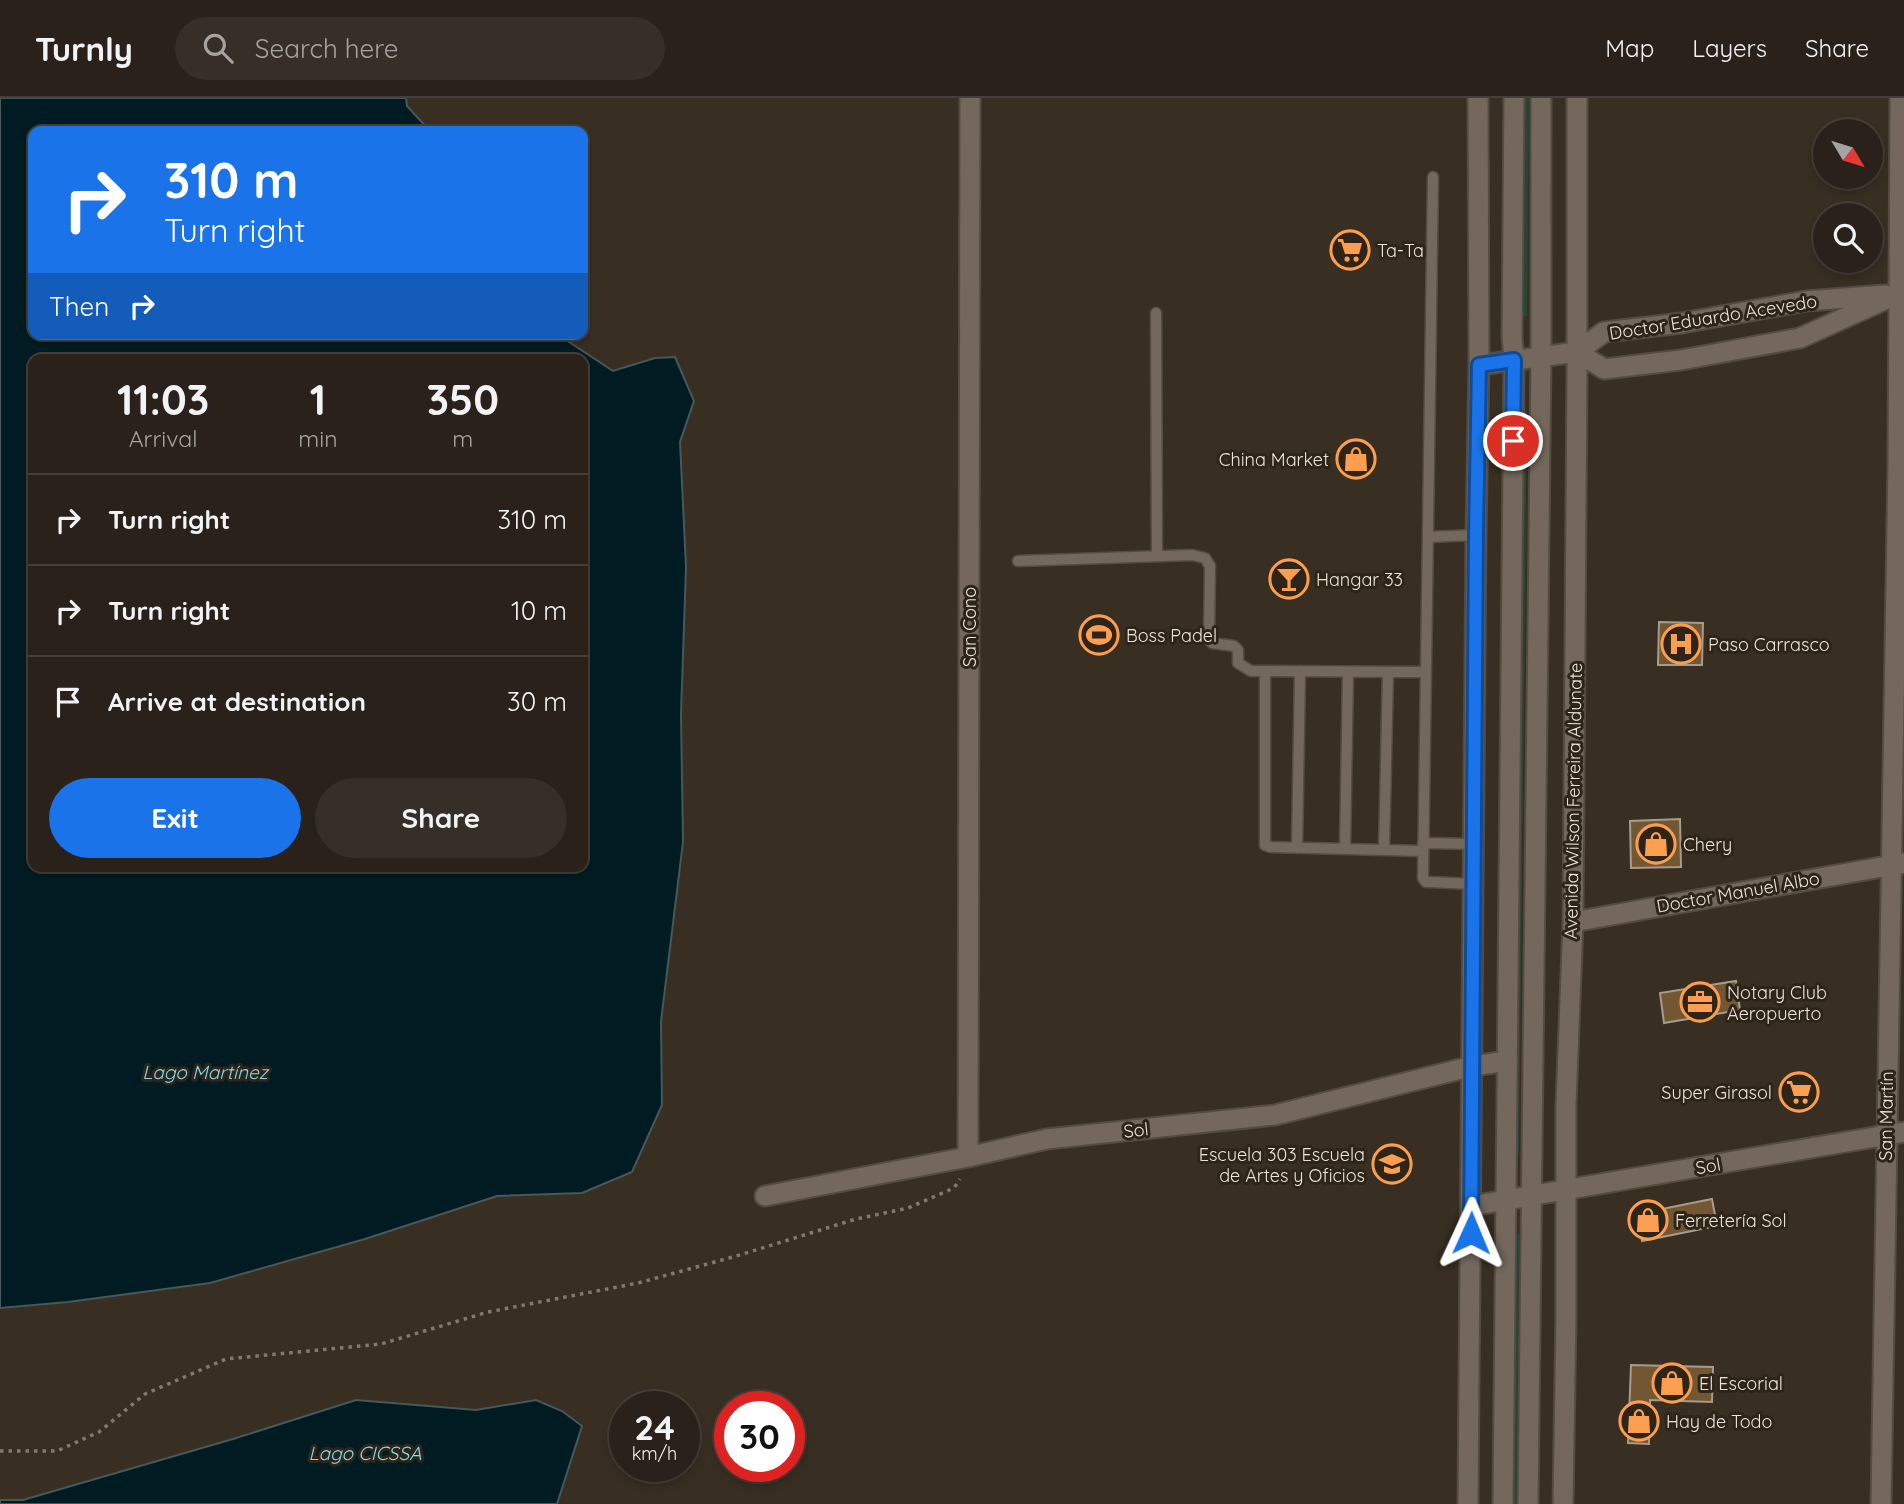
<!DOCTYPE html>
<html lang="en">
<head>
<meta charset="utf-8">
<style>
	body { margin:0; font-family:Quicksand,sans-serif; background:#362f27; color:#f1f3f6; height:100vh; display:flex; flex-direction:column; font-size:26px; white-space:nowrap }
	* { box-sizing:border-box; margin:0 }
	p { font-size:23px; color:#a5a4a2 }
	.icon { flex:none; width:38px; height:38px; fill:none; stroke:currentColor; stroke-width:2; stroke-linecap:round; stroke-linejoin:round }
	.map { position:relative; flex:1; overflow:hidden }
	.sheet { position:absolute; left:28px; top:256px; width:560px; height:518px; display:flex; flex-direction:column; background:#2a221a; border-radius:14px; box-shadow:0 4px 10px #0003,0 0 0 2px #463f39 }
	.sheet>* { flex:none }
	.guide { position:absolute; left:28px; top:28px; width:560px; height:214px; border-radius:14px; box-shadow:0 4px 10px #0003,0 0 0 2px #463f39; background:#1a73e8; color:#fff; overflow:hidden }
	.needle { width:46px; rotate:128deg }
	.tools { position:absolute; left:1813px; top:21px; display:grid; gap:14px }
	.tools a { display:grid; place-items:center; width:70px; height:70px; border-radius:50%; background:#2a221a; box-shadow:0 4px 10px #0003,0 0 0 2px #463f39; font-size:35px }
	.speed { position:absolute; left:609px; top:1293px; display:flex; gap:14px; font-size:35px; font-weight:700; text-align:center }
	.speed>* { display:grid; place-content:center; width:91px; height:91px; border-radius:50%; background:#2a221a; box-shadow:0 4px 10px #0003,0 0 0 2px #463f39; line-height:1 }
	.speed small { font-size:18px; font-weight:400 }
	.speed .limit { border:10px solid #d22; background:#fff; color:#111 }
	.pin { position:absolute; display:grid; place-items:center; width:60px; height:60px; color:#fff; margin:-30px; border:4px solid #fff; border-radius:50%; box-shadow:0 2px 7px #0007 }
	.me { position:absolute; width:77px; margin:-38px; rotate:1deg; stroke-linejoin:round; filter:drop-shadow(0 0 5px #0008) }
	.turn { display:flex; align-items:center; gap:24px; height:147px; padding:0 21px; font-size:32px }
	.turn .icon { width:91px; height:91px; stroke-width:2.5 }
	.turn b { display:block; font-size:49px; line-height:60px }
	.then { display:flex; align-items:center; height:66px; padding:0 21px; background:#0003; gap:14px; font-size:26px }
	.eta { display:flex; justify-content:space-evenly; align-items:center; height:119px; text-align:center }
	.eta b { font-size:42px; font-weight:700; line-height:49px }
	.cta { display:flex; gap:14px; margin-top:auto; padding:14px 21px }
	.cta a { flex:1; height:80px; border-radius:42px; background:#1a73e8; color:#fff; font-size:28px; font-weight:700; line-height:80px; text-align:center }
	.cta a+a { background:#362f27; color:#f1f3f6 }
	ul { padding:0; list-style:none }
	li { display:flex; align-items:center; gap:21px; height:91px; padding:0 21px; border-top:2px solid #463f39 }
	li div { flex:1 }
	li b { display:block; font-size:26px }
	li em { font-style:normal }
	header { display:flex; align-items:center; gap:42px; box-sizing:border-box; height:98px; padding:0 35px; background:#2a221a; border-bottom:2px solid #463f39 }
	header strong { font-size:33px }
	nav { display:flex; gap:38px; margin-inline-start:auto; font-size:24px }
	.search { width:490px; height:63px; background:#362f27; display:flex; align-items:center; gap:18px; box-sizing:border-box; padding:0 24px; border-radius:38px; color:#a5a4a2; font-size:26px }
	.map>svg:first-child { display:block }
	.green { fill:#274735 }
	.water { fill:#001c22; stroke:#46585a; stroke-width:2; fill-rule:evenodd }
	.building { fill:#725732; stroke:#a79b8c; stroke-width:2 }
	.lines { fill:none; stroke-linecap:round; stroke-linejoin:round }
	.service-casing { stroke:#544c41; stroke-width:13 }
	.minor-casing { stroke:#544c41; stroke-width:23 }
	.secondary-casing { stroke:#544c41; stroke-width:23 }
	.path { stroke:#827a6f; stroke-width:3.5; stroke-dasharray:3.5 5; stroke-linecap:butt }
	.service { stroke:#73685b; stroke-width:10 }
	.minor { stroke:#73685b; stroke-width:19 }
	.secondary { stroke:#73685b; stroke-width:19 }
	.route-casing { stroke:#114b97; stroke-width:18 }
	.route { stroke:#1a73e8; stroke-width:12 }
	.labels { text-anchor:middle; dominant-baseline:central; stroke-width:6; stroke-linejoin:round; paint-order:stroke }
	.poi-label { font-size:18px; fill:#eae4dc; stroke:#2e2418; text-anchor:start }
	.street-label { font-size:18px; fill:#eae4dc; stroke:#2e2418 }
	.water-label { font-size:19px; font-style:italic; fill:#7ddcf0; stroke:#2e2418 }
</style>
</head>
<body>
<header>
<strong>Turnly</strong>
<div class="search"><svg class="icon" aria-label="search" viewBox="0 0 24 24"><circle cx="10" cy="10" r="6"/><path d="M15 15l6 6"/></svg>Search here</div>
<nav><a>Map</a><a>Layers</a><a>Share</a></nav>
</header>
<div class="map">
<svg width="1904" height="1406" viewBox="0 0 1904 1406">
	<rect width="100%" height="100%" fill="#382e22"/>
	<path class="green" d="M1525,0H1529L1527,218L1524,219Z
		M1525,309L1527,311L1519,1055L1518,1056L1522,311Z
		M1516,1135L1519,1136L1517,1406H1513Z"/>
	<path class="water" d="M0,0H406L407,8L430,33H33V236H557L613,273L655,260L675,259L694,303L680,344L686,469L681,616L683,744L661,923L662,1007L632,1074L582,1095L497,1098L365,1141L210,1185L68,1204L0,1210ZM33,261H583V768H33Z
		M356,1302L476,1312L536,1302L562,1313L582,1328L557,1406H0V1402H23L233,1341Z"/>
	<path class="building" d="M1659,524L1703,525L1702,567H1658Z
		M1680,721L1681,769L1631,770L1630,723Z
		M1736,883L1740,912L1664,925L1660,895Z
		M1712,1101L1717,1128L1642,1143L1637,1116Z
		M1631,1267L1713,1269L1712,1304L1650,1302L1649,1346L1628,1345Z"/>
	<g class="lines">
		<g class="service-casing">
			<path id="service" d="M1433,79L1423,780L1426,784H1430L1473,786
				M1156,215L1157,458
				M1428,439L1476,437
				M1018,463L1192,457L1205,460L1210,468L1209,542L1212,545L1234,548L1238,552V565L1251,573L1426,574
				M1265,573V747L1270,749L1423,753
				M1423,745L1474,746
				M1297,750L1300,573
				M1345,751L1348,574
				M1384,752L1388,574"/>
		</g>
		<g class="minor-casing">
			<path id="minor" d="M1577,254L1604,271L1681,262L1800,240L1904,193
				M1577,254L1604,234L1682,225L1806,203L1885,197
				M1479,267L1577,254
				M1573,824L1904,765
				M968,1059L970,0
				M765,1098L968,1059L1047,1041L1275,1017L1473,968L1507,963
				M1471,1108L1904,1034
				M1468,1406L1476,437L1479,267L1478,0
				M1563,1406L1566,1218V1006L1573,824L1577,271V0
				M1881,1406L1898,365L1900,0"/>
		</g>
		<g class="secondary-casing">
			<path id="secondary" d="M1503,1406L1514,262L1512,239L1514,0
				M1528,1406L1541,258V0"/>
		</g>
		<path class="path" d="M0,1353H57L99,1334L145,1296L226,1261L381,1246L488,1214L638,1185L733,1159L856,1121L908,1110L954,1090L960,1081"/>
		<use href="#service" class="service"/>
		<use href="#minor" class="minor"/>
		<use href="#secondary" class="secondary"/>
	</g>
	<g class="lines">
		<g class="route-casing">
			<path id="route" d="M1471,1135L1476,438L1479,267L1514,262L1513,343"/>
		</g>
		<use href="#route" class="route"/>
	</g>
	<defs>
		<g id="supermarket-ring" transform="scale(2.0125)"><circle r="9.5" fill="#2e2418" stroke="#fb9e50" stroke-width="1.5"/><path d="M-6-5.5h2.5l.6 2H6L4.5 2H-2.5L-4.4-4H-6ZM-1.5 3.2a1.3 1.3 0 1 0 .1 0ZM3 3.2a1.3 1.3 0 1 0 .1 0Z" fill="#fb9e50"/></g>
		<g id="shop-ring" transform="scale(2.0125)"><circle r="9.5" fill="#2e2418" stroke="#fb9e50" stroke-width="1.5"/><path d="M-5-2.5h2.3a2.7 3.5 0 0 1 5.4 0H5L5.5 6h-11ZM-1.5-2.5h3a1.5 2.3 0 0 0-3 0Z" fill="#fb9e50"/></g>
		<g id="bar-ring" transform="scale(2.0125)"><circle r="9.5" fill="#2e2418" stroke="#fb9e50" stroke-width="1.5"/><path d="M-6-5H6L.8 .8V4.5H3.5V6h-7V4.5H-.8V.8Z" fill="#fb9e50"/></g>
		<g id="stadium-ring" transform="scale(2.0125)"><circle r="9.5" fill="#2e2418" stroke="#fb9e50" stroke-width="1.5"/><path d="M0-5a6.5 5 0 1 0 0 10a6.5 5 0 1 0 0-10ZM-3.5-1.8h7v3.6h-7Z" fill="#fb9e50"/></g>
		<g id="hospital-ring" transform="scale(2.0125)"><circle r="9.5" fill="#2e2418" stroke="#fb9e50" stroke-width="1.5"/><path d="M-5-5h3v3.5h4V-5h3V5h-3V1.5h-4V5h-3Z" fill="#fb9e50"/></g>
		<g id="office-ring" transform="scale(2.0125)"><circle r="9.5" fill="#2e2418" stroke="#fb9e50" stroke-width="1.5"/><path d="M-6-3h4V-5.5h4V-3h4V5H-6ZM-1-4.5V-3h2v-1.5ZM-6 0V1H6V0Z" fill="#fb9e50"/></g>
		<g id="school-ring" transform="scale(2.0125)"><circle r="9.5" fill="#2e2418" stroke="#fb9e50" stroke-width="1.5"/><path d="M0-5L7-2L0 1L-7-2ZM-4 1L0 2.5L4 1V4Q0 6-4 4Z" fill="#fb9e50"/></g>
	</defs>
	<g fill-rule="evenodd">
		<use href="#supermarket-ring" x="1350" y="152"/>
		<use href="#shop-ring" x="1356" y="361"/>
		<use href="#bar-ring" x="1289" y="481"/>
		<use href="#stadium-ring" x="1099" y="537"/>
		<use href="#hospital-ring" x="1681" y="546"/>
		<use href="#shop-ring" x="1656" y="746"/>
		<use href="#office-ring" x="1700" y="904"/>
		<use href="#supermarket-ring" x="1799" y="994"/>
		<use href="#school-ring" x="1392" y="1066"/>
		<use href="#shop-ring" x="1648" y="1122"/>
		<use href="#shop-ring" x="1672" y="1285"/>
		<use href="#shop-ring" x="1639" y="1323"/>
	</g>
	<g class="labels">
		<g class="poi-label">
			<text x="1377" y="152">Ta-Ta</text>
			<text x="1329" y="361" text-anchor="end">China Market</text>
			<text x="1316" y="481">Hangar 33</text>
			<text x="1126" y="537">Boss Padel</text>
			<text x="1708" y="546">Paso Carrasco</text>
			<text x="1683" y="746">Chery</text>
			<text x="1727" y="894">Notary Club<tspan x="1727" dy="21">Aeropuerto</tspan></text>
			<text x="1772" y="994" text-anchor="end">Super Girasol</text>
			<text x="1365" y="1056" text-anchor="end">Escuela 303 Escuela<tspan x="1365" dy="21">de Artes y Oficios</tspan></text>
			<text x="1675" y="1122">Ferretería Sol</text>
			<text x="1699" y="1285">El Escorial</text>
			<text x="1666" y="1323">Hay de Todo</text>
		</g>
		<g class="street-label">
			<text transform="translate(1713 219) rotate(-9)">Doctor Eduardo Acevedo</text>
			<text transform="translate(969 529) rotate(-90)">San Cono</text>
			<text transform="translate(1573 703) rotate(-89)">Avenida Wilson Ferreira Aldunate</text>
			<text transform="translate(1738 794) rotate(-10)">Doctor Manuel Albo</text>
			<text transform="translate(1886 1018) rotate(-89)">San Martín</text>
			<text transform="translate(1136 1032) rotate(-6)">Sol</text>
			<text transform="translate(1708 1068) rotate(-10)">Sol</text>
		</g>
		<g class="water-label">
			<text x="205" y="974">Lago Martínez</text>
			<text x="365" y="1355">Lago CICSSA</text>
		</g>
	</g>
</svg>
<div class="tools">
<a><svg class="needle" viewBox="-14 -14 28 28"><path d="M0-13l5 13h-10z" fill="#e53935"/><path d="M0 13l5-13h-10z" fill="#a5a4a2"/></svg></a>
<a><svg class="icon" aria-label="search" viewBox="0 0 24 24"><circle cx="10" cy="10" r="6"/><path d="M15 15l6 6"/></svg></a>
</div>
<div class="speed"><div>24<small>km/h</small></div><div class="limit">30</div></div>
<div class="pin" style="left:1513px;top:343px;background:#d93025"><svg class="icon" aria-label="arrive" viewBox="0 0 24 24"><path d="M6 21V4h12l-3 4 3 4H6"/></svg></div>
<svg class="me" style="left:1471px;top:1135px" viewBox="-20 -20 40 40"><path d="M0-17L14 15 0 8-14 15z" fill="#1a73e8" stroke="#fff" stroke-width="4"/></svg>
<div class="guide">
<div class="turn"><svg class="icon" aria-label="right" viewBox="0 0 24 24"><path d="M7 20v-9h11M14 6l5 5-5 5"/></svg><div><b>310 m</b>Turn right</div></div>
<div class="then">Then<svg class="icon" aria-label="right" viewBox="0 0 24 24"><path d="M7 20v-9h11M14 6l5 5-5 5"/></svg></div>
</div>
<section class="sheet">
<div class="eta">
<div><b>11:03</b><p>Arrival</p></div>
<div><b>1</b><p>min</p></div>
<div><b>350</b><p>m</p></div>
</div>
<ul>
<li><svg class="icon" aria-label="right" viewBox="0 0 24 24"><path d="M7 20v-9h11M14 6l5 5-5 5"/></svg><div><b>Turn right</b></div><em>310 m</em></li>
<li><svg class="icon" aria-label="right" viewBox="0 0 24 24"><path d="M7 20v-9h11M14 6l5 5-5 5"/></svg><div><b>Turn right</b></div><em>10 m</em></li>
<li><svg class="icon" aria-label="arrive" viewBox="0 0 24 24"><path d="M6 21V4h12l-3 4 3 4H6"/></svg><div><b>Arrive at destination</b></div><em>30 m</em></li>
</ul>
<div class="cta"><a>Exit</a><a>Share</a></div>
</section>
</div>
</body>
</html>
